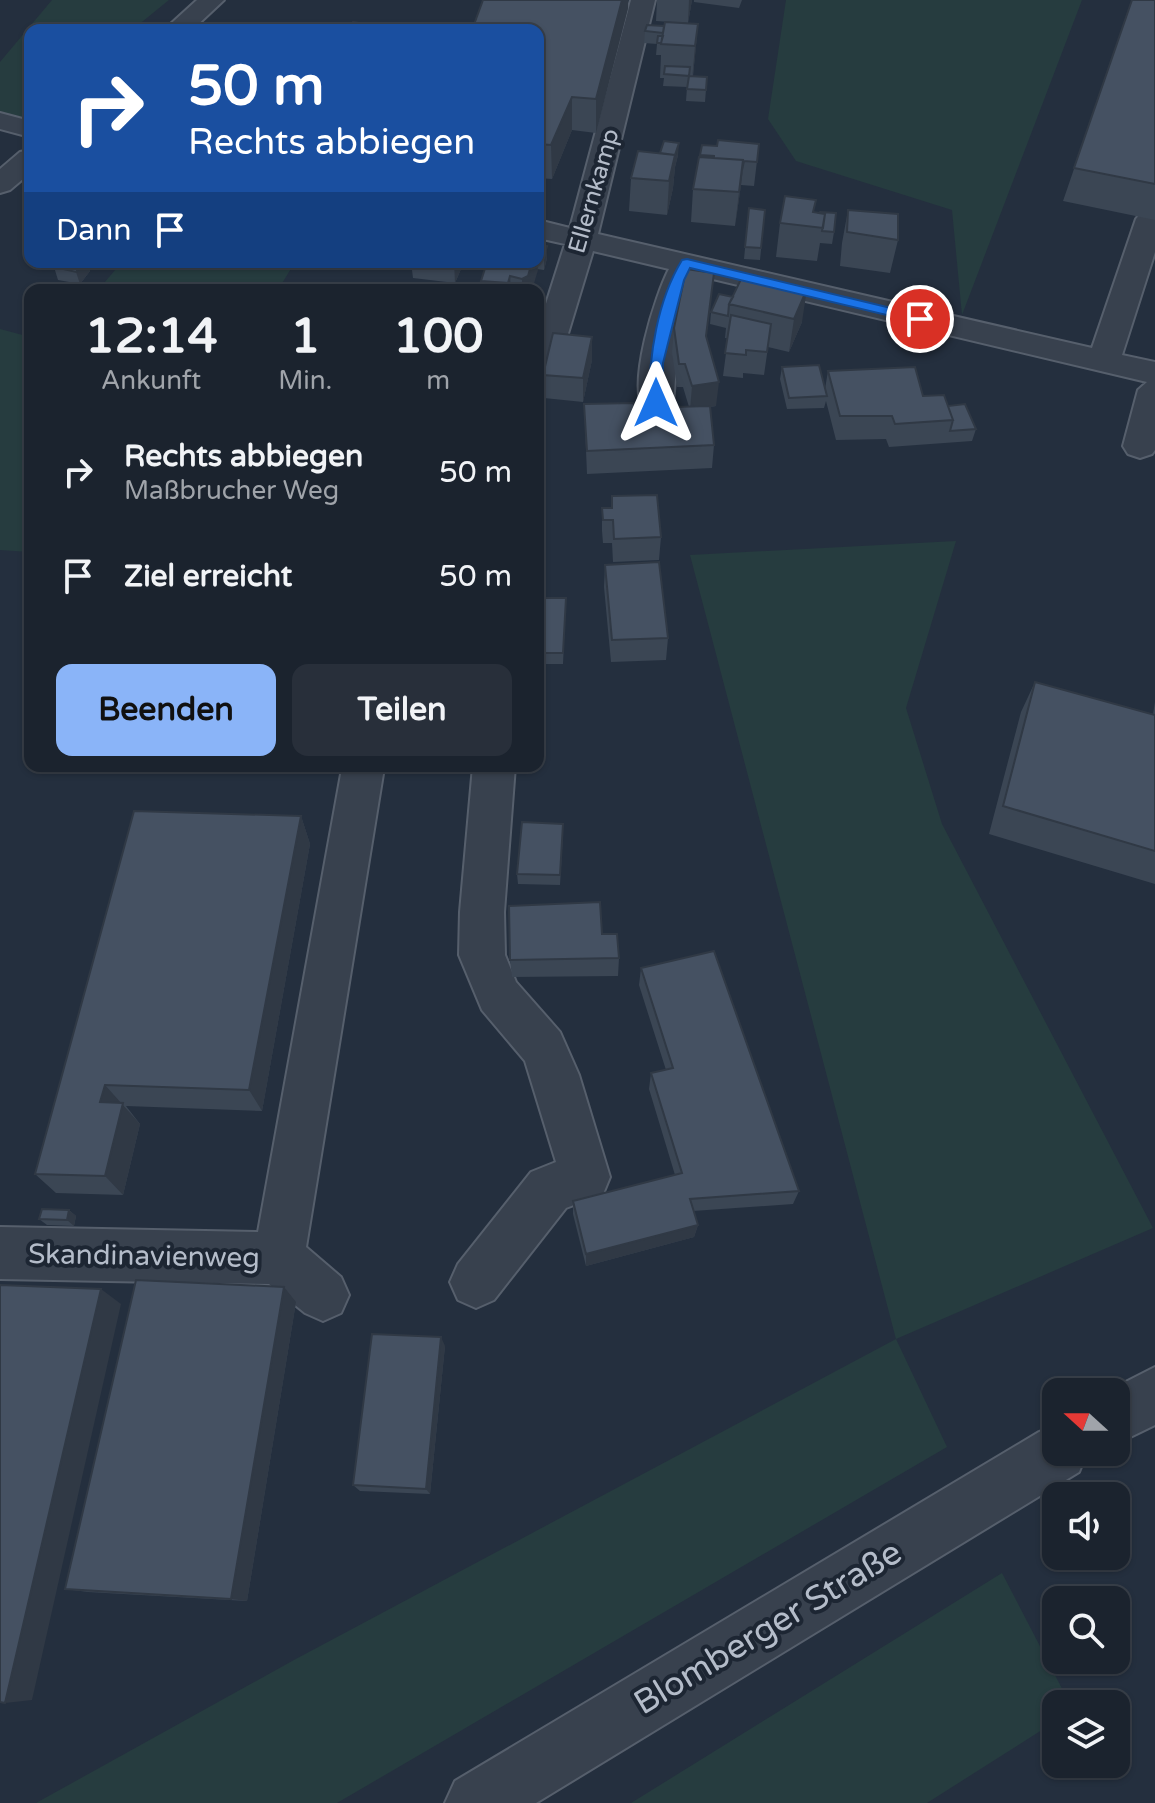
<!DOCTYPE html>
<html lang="de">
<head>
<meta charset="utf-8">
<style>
	body { margin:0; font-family:"Varela Round",sans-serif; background:#282f3a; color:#f1f3f6; height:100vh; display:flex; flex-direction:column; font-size:30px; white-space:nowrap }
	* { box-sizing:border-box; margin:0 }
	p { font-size:26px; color:#a0a4aa }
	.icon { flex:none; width:44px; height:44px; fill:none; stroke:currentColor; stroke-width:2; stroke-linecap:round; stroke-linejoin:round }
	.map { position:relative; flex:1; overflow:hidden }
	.drawer { position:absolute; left:24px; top:284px; width:520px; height:488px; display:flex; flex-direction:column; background:#1b232e; border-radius:16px; box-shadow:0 2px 6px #0004,0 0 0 2px #39404a }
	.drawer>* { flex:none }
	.hud { position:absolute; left:24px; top:24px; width:520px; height:244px; border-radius:16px; box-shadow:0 2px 6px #0004,0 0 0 2px #39404a; background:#1a4fa0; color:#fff; overflow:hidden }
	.needle { width:52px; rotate:291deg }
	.buttons { position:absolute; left:1042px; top:1378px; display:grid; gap:16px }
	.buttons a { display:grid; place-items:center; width:88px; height:88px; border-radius:16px; background:#1b232e; box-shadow:0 2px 6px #0004,0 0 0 2px #39404a; font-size:40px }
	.pin { position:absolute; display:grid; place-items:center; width:68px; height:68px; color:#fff; margin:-34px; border:4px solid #fff; border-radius:50%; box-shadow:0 2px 8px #0007 }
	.me { position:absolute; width:88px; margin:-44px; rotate:0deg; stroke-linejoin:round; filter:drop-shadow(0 0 6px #0008) }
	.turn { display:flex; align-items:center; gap:28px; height:168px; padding:0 32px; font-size:36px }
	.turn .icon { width:104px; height:104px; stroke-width:2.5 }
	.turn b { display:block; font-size:56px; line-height:68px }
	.then { display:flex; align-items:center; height:76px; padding:0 32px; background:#0003; gap:16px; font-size:30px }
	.eta { display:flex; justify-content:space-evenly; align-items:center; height:136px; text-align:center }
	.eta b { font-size:48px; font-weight:700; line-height:56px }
	.button { display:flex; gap:16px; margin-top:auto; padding:16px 32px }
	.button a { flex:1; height:92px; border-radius:16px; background:#8ab4f8; color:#111; font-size:32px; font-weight:700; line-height:92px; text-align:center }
	.button a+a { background:#282f3a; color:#f1f3f6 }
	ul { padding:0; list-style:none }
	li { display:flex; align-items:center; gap:24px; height:104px; padding:0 32px }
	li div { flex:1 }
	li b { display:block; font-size:30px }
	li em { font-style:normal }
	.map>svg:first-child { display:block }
	.green { fill:#263c3f }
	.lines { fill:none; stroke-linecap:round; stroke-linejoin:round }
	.minor-casing { stroke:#565f6c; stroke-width:4 }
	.minor { fill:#38414e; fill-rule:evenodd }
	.wall { fill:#3b4654 }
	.shaded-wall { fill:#303945 }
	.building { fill:#455162; stroke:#303945; stroke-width:2 }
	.route { fill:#1a73e8; stroke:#114b97; stroke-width:2 }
	.labels { text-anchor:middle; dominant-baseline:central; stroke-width:8; stroke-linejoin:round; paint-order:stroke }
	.far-street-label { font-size:24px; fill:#b4bcc9; stroke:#1d2633 }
	.street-label { font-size:28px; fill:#b4bcc9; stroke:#1d2633 }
	.near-street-label { font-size:34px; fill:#b4bcc9; stroke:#1d2633 }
</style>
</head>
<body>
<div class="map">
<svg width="1155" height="1803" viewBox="0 0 1155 1803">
	<rect width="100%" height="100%" fill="#242f3e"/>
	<path class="green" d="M52,0H169L132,30H30V121L0,114V62Z
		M786,0H1082L962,315L952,210L796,161L768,119Z
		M122,262H295L278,290H98Z
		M0,329L30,337V552L0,550Z
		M956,541L906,708L942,824L1153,1228L896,1339L947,1447L337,1803H36L294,1660L896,1339L690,555Z
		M1002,1573L1070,1704H1056V1721L927,1803H631Z"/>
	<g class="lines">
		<g class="minor-casing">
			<path id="minor" d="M197,0H224L192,30H164Z
				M631,0H655L598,234L1092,348L1136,219L1141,213L1155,211V252L1122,355L1155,362V450L1152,454L1140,458L1128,454L1123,446L1138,390L1147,382L696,275L679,331L673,403L668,411L656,414L644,411C627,384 655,296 669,269L593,251L554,380L550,387L538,391V329L565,244L538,238V220L570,228Z
				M0,113L30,121V137L0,129Z
				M30,150V173L10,190L0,193V169L20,152Z
				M345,766H379L383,774L306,1247L341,1277L349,1295L341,1313L323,1321L305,1313L269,1284L0,1279V1227L258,1232L341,774Z
				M473,766H515L504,912L505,955L516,982L560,1032L579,1075L610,1177L603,1194L566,1208L494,1300L476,1308L458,1300L450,1282L458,1264L531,1172L556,1162L525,1061L482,1010L459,955L460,912Z
				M1155,1367V1425L1116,1444V1392H1106Z
				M1056,1425V1452H1087L1079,1472L536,1803H445L455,1781L1039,1432Z"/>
		</g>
		<use href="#minor" class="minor"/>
	</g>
	<path class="wall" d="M657,0H692L688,23L656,21Z
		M694,0H742L739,8L694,2Z
		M1132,0H1155V220L1063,201Z
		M628,8L596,133L572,130L552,179L538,178V30Z
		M698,24L693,76L707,77L705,102L686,101L687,87L663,86L664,78H660L661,55H656L657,44L644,43L645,31L664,26Z
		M759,144L754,186L741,185L735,226L691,222L693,189L702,145L717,146Z
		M678,155L675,167L673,188L667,215L629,211L631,178Z
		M749,208L765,210L760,260L744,259Z
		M848,210L898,240L890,273L840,266L842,243Z
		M813,213L834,232L832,244L820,243L817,261L776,257L780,223Z
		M538,245L547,258L544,270L537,269L532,290H482L481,281L487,262H538Z
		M58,262H110L104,269L88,266L90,271L80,284L58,280L54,267Z
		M411,262H464L455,283L413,278Z
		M743,275L802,322L789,352L768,347L764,375L743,373V378L723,376L728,338H725L726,328L710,324L711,312L733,297Z
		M674,328L707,338L716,406L710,407L714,445L712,468L587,474L584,404L634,408L689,407L683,387H677L672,352Z
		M592,360L583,402L544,398L543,375Z
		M782,367L825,389L828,371L923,396L948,406L976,429L972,441L889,447L886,439L836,440L826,401L824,408L787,409L780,379Z
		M612,496L661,537L659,560L613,562L612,543H603L602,531V508H612Z
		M605,565L668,638L666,660L611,662L604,587Z
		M538,598H566L563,664H538Z
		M1035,682L1153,714L1155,702V884L989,834L1021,712Z
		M301,816L310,844L262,1111L126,1106L140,1124L123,1195L56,1193L35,1174Z
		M563,834L560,885L518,884L517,874Z
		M602,934L619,958L618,976L512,977L510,960Z
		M641,968L799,1191L793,1204L693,1211L698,1225L694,1237L586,1266L573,1214V1201L675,1175L649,1089L651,1073L666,1070L639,985Z
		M69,1210L76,1216L74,1226L47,1225L39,1219Z
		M296,1302L247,1601L88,1592L65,1589Z
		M445,1346L430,1494L360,1491L353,1485Z"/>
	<path class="shaded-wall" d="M622,0H628V8L596,133V99Z
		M689,0H692L688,23Z
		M698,24L695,57L692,80L695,46Z
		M572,97V130L552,179L551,145Z
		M679,143L678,155L675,167L673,188L667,215L669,181Z
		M744,161L741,185L735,226L739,192Z
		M547,246V258L544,270V257Z
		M83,262H87L90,271L80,284L76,272Z
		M102,262H110L104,269Z
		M454,262H464L455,283Z
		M532,262H537L538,270L532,290H522V279Z
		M510,276L511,290H508V283Z
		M807,289L802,322L789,352L794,319Z
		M592,337V360L583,402V378Z
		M719,382L716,406L690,410L692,386Z
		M301,816L310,844L262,1111L249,1090Z
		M105,1085L140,1124L123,1195L105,1176L100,1102Z
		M69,1210L76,1216L74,1226L67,1220Z
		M698,1225L694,1237L586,1266V1254Z
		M284,1287L296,1302L247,1601L231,1599Z
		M101,1289L121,1304L32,1700L5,1703Z
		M441,1337L445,1346L430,1494L426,1489Z"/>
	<path class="building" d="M483,0H622L596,99L572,97L551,145L538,144V30H472Z
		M1132,0H1155V184L1074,168Z
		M353,22L401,30H346Z
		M665,22L698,24L695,46L661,44Z
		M647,25L664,26L663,33L645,31Z
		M658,36H663L661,43H657Z
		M665,66L690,67L689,76L707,77L706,90L687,89L689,76L664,74Z
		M718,140L759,144L757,162L744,161L742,170L743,160L714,158V156L700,155L702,145L717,146Z
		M664,141L679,143L675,155L660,153Z
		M638,151L675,155L669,181L631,178Z
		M699,157L743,160L739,192L693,189Z
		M785,196L816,200L813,212L825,214L823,228L780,223Z
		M749,208L765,210L761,248L745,247Z
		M848,210L898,214V240L847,232Z
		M820,212L836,213L834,232L822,231L825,214L819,213Z
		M538,245L547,246L544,257H538Z
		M58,262H83L76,272L54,267Z
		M487,262H532L528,276L522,279L510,276L508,283L481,281Z
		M686,269L714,273L706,336L719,382L692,386L685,364H679L674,328Z
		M743,275L807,289L794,319L729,304Z
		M39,284L60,288L58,290H34Z
		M719,294L733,297L729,304L728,316L711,312Z
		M731,315L771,324L767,352L746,350V355L725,353Z
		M553,333L592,337L583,378L543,375Z
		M819,365L827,396L789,398L782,367Z
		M915,367L923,396L944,395L953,420L895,424L892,416H840L828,371Z
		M634,403V408L710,406L714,445L587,451L584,404Z
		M965,404L976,429L950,431L953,420L948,406Z
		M657,495L661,537L614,539L613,520H603L602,508H612V496Z
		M659,562L668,638L612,640L605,565Z
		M538,598H566L563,653H538Z
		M1035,682L1155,715V851L1003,806Z
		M134,811L301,816L249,1090L105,1085L100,1102L123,1103L105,1176L35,1174Z
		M522,822L563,824L560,875L517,874Z
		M600,902L602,934H617L619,958L510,960L509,906Z
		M714,951L799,1191L690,1199L698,1225L586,1254L573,1201L682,1173L651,1073L673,1068L641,968Z
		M42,1209L69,1210L67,1220L39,1219Z
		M136,1280L284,1287L231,1599L65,1589Z
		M0,1285L101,1289L5,1703L0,1702Z
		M372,1334L441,1337L426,1489L353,1485Z"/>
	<path class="route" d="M687,259L920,315L927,319L920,323L690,268L684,280L663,363V403L656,408L649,403C649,356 657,301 682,260Z"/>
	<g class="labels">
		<g class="far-street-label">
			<text transform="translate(594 191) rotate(-74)">Ellernkamp</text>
		</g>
		<g class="street-label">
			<text transform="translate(144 1256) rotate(1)">Skandinavienweg</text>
		</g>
		<g class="near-street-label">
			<text transform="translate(768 1628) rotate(-31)">Blomberger Straße</text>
		</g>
	</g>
</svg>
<div class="buttons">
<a><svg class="needle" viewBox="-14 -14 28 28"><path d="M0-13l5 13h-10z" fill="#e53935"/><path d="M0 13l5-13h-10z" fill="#a0a4aa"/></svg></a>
<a><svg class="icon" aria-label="sound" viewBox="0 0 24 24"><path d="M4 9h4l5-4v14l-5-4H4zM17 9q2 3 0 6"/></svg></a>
<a><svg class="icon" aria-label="search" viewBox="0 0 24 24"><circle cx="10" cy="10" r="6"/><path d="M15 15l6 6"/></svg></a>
<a><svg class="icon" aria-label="layers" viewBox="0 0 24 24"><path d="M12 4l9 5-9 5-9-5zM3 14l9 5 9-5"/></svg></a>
</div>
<div class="pin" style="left:920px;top:319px;background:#d93025"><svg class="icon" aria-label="arrive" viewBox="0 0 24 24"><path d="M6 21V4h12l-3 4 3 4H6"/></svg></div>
<svg class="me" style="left:656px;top:403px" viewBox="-20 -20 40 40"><path d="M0-17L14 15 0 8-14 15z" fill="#1a73e8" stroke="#fff" stroke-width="4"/></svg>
<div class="hud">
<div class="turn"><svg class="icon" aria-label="right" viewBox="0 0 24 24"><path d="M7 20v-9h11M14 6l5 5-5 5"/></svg><div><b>50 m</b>Rechts abbiegen</div></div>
<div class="then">Dann<svg class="icon" aria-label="arrive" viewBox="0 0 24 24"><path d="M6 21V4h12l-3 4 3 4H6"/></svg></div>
</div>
<section class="drawer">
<div class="eta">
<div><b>12:14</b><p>Ankunft</p></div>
<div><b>1</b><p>Min.</p></div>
<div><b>100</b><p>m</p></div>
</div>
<ul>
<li><svg class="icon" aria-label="right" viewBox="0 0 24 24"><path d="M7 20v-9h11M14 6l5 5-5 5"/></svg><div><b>Rechts abbiegen</b><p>Maßbrucher Weg</p></div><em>50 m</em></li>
<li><svg class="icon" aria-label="arrive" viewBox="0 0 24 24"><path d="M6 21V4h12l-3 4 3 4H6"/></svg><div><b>Ziel erreicht</b></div><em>50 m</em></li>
</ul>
<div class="button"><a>Beenden</a><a>Teilen</a></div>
</section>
</div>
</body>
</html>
